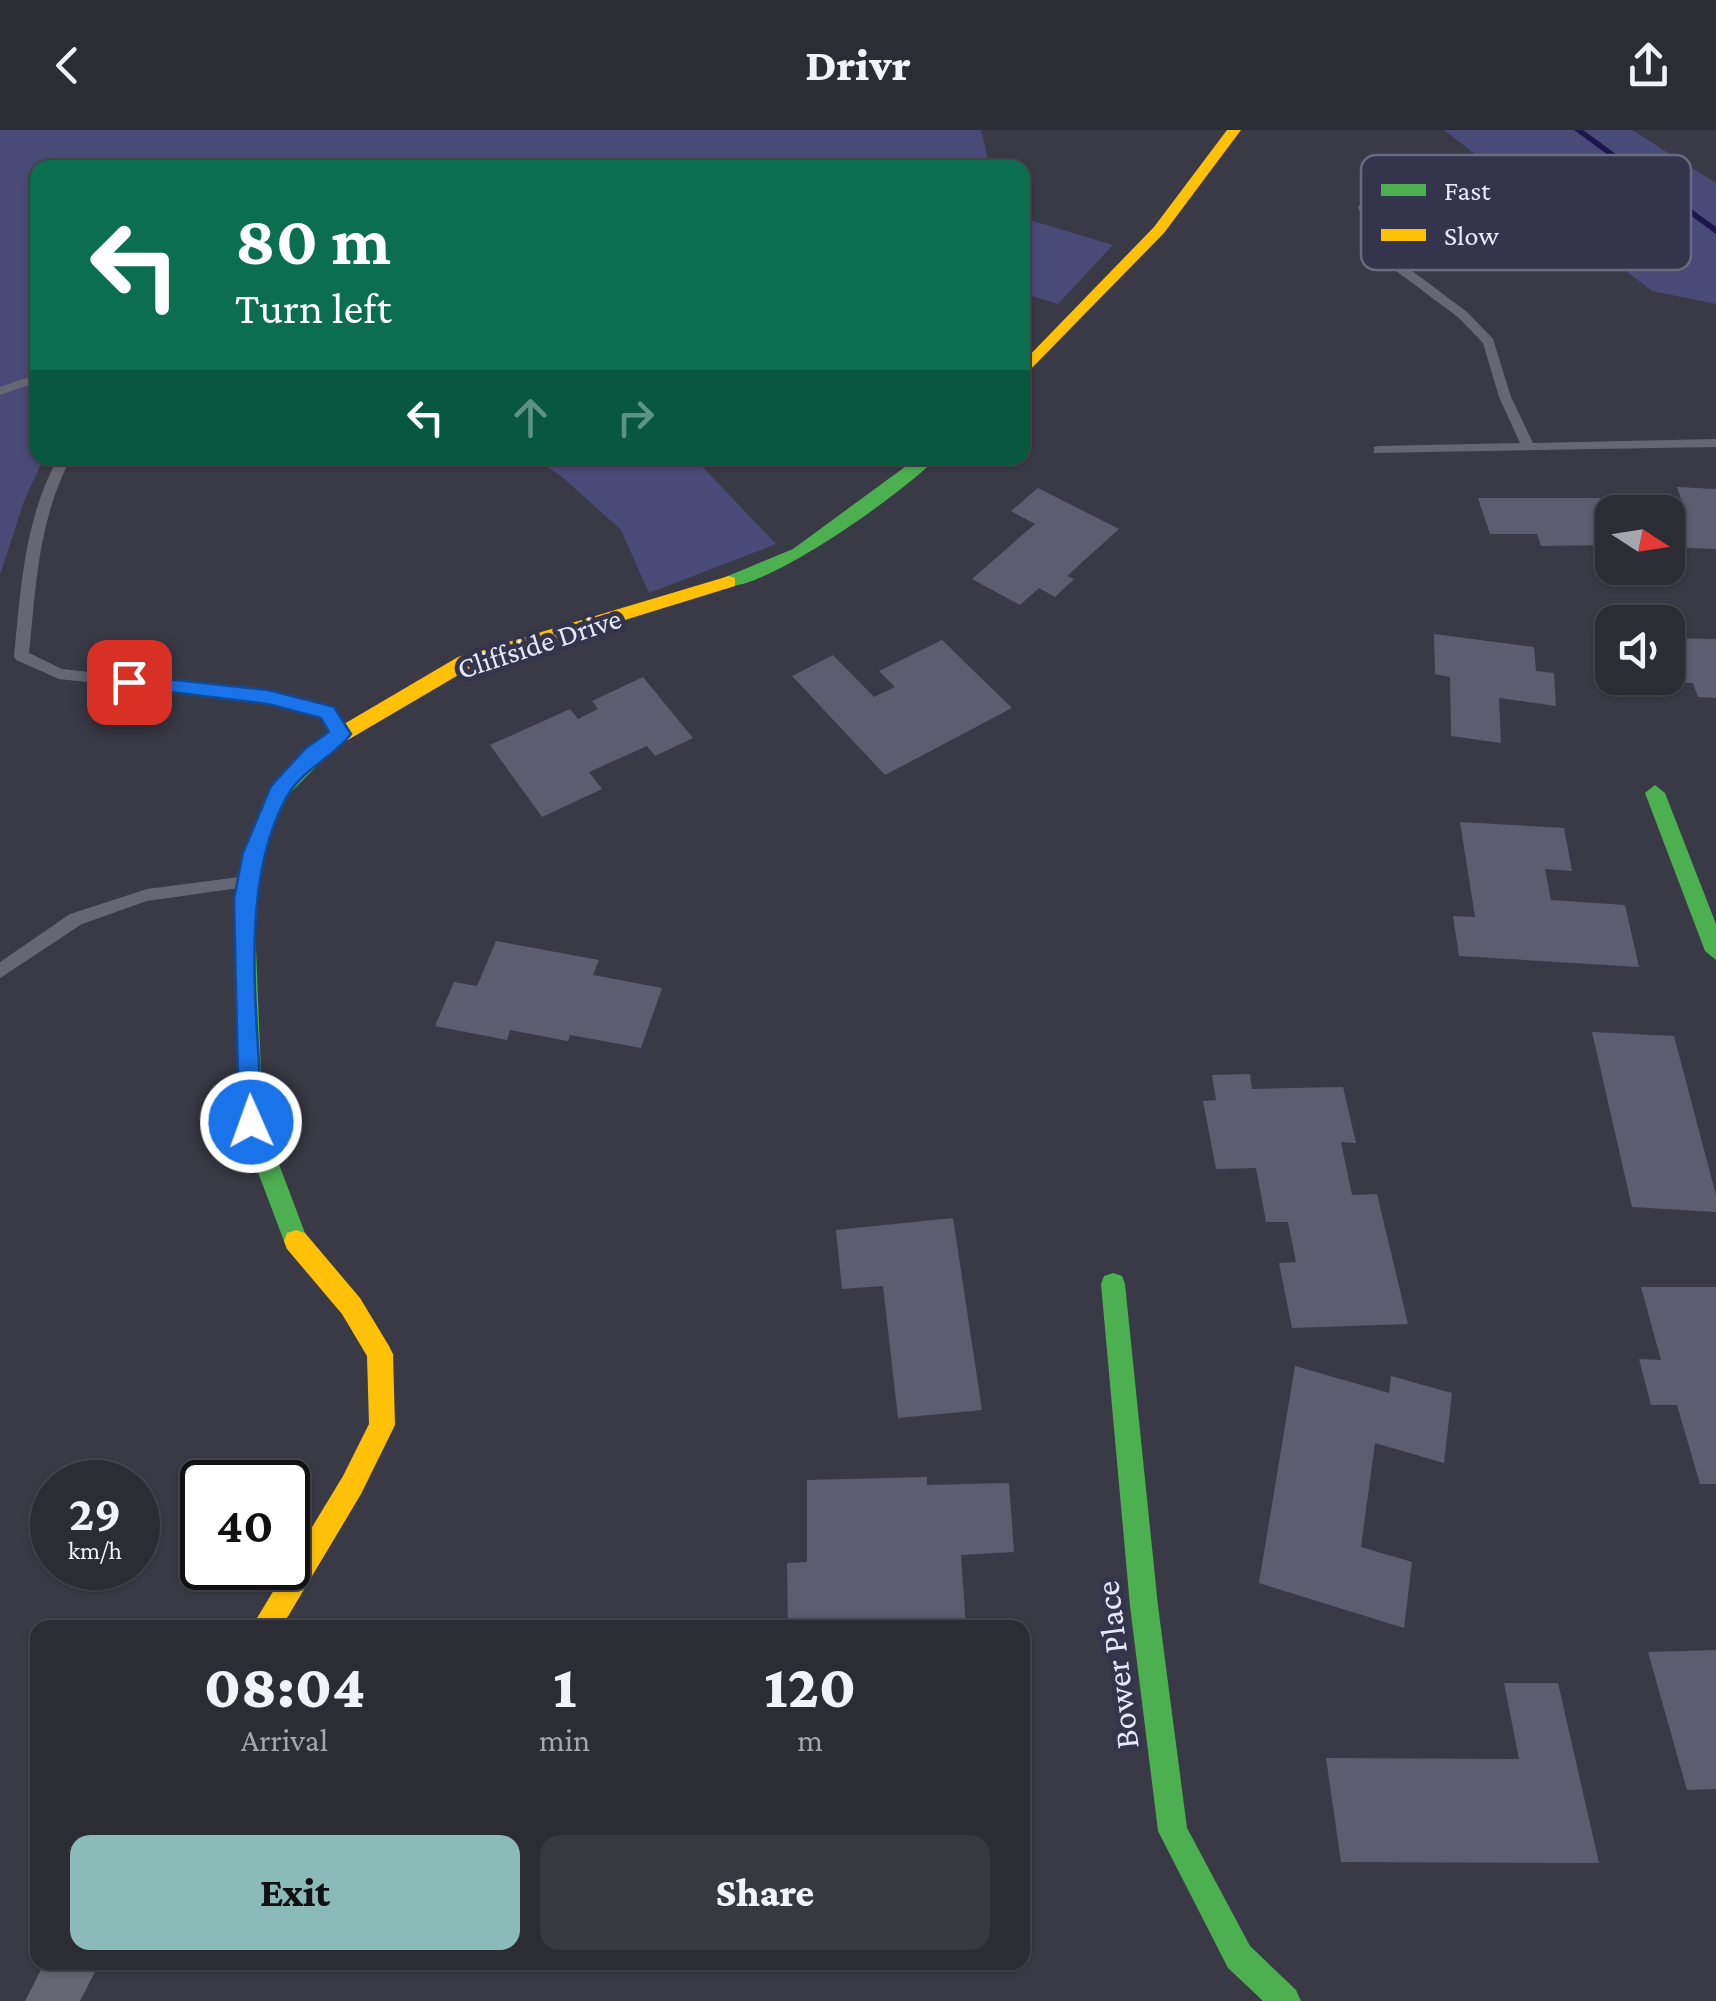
<!DOCTYPE html>
<html lang="en">
<head>
<meta charset="utf-8">
<style>
	body { margin:0; font-family:"Crimson Pro",serif; background:#383840; color:#f1f3f6; height:100vh; display:flex; flex-direction:column; font-size:38px; white-space:nowrap }
	* { box-sizing:border-box; margin:0 }
	p { font-size:32px; color:#a6a7ac }
	.icon { flex:none; width:55px; height:55px; fill:none; stroke:currentColor; stroke-width:2; stroke-linecap:round; stroke-linejoin:round }
	.map { position:relative; flex:1; overflow:hidden }
	.drawer { position:absolute; left:30px; top:1490px; width:1000px; height:350px; display:flex; flex-direction:column; background:#2c2c34; border-radius:20px; box-shadow:0 2px 8px #0004,0 0 0 2px #48484f }
	.drawer>* { flex:none }
	.banner { position:absolute; left:30px; top:30px; width:1000px; height:305px; border-radius:20px; box-shadow:0 2px 8px #0004,0 0 0 2px #48484f; background:#0b6e4f; color:#fff; overflow:hidden }
	.needle { width:65px; rotate:102deg }
	.buttons { position:absolute; left:1595px; top:365px; display:grid; gap:20px }
	.buttons a { display:grid; place-items:center; width:90px; height:90px; border-radius:20px; background:#2c2c34; box-shadow:0 2px 8px #0004,0 0 0 2px #48484f; font-size:50px }
	.speed { position:absolute; left:30px; top:1330px; display:flex; gap:20px; font-size:50px; font-weight:700; text-align:center }
	.speed>* { display:grid; place-content:center; width:130px; height:130px; border-radius:50%; background:#2c2c34; box-shadow:0 2px 8px #0004,0 0 0 2px #48484f; line-height:1 }
	.speed small { font-size:25px; font-weight:400 }
	.speed .limit { border:5px solid #111; border-radius:15px; background:#fff; color:#111 }
	.pin { position:absolute; display:grid; place-items:center; width:85px; height:85px; color:#fff; margin:-42px; border-radius:20px; box-shadow:0 5px 15px #0006 }
	.me { position:absolute; width:110px; margin:-55px; rotate:358deg; stroke-linejoin:round; filter:drop-shadow(0 0 8px #0008) }
	.turn { display:flex; align-items:center; gap:35px; height:210px; padding:0 40px; font-size:45px }
	.turn .icon { width:130px; height:130px; stroke-width:2.5 }
	.turn b { display:block; font-size:70px; line-height:85px }
	.lanes { display:flex; align-items:center; height:95px; padding:0 40px; background:#0003; justify-content:center; gap:50px; direction:ltr }
	.lanes .off { opacity:.35 }
	.eta { display:flex; justify-content:space-evenly; align-items:center; height:170px; text-align:center }
	.eta b { font-size:60px; font-weight:800; line-height:70px }
	.action { display:flex; gap:20px; margin-top:auto; padding:20px 40px }
	.action a { flex:1; height:115px; border-radius:20px; background:#8bbbb9; color:#111; font-size:40px; font-weight:800; line-height:115px; text-align:center }
	.action a+a { background:#383840; color:#f1f3f6 }
	header { display:flex; justify-content:space-between; align-items:center; height:130px; padding:0 40px; background:#2c2c34; font-size:45px; font-weight:800 }
	.map>svg:first-child { display:block }
	.green { fill:#494a77 }
	.lines { fill:none; stroke-linecap:round; stroke-linejoin:round }
	.stream { fill:#1d154d; fill-rule:evenodd }
	.building { fill:#5d5d70 }
	.lane { fill:#666772; fill-rule:evenodd }
	.street { fill:#666772; fill-rule:evenodd }
	.fast { fill:#4caf50; fill-rule:evenodd }
	.slow { fill:#ffc107; fill-rule:evenodd }
	.route { fill:#1a73e8; stroke:#114b97; stroke-width:2.5 }
	.labels { text-anchor:middle; dominant-baseline:central; stroke-width:10; stroke-linejoin:round; paint-order:stroke }
	.street-label { font-size:30px; fill:#e6e8f6; stroke:#34354c }
	.near-street-label { font-size:35px; fill:#e6e8f6; stroke:#34354c }
	.key { fill:#34354c; stroke:#696b7f; stroke-width:2.5 }
	.key-label { font-size:28px; fill:#e6e8f6 }
</style>
</head>
<body>
<header><svg class="icon" aria-label="back" viewBox="0 0 24 24"><path d="M15 5l-7 7 7 7"/></svg>Drivr<svg class="icon" aria-label="share" viewBox="0 0 24 24"><path d="M12 15V3M7 8l5-5 5 5M5 13v7h14v-7"/></svg></header>
<div class="map">
<svg width="1716" height="1871" viewBox="0 0 1716 1871">
	<rect width="100%" height="100%" fill="#3a3a46"/>
	<path class="green" d="M0,0H981L990,37L38,38V328H44L24,371L0,445Z
		M1444,0H1632L1716,53V174L1652,161Z
		M1023,88L1113,115L1058,174L1023,163Z
		M533,328H694L776,414L649,463L621,400L561,346Z"/>
	<g class="lines">
		<path class="stream" d="M1574,0H1583L1716,97V104Z"/>
	</g>
	<path class="building" d="M1677,357L1716,359V419L1668,417V380L1685,381Z
		M1038,358L1119,399L1067,446L1074,449L1055,467L1039,458L1020,475L972,449L1035,394L1011,381Z
		M1478,368H1600L1612,400V415L1541,416L1537,404H1490Z
		M1434,504L1534,517L1536,541L1554,543L1556,576L1499,568L1501,613L1451,606L1450,547L1435,544Z
		M1593,507H1612V548H1668V508L1716,509V568L1698,567L1693,553L1607,551Z
		M942,510L1012,578L885,645L792,546L833,525L874,567L895,557L879,541Z
		M643,547L693,608L655,626L647,616L589,642L602,659L542,687L490,615L570,579L578,589L598,579L592,571Z
		M1460,692L1564,698L1572,741L1545,739L1551,770L1625,775L1639,837L1459,826L1453,786L1475,787Z
		M496,811L599,830L593,845L662,858L641,918L570,905L568,911L510,900L507,910L435,896L454,852L477,856Z
		M1592,902L1674,906L1716,1065V1082L1632,1077Z
		M1250,944L1252,959L1343,957L1356,1013L1341,1012L1352,1065L1377,1064L1408,1194L1292,1198L1279,1133L1296,1132L1288,1092H1266L1256,1038L1216,1039L1203,971L1216,970L1212,945Z
		M953,1088L982,1280L898,1288L883,1156L842,1159L836,1100Z
		M1641,1157H1716V1354H1700L1677,1275H1651L1639,1229L1661,1230Z
		M1295,1236L1389,1263L1391,1246L1452,1263L1444,1333L1375,1313L1361,1417L1412,1432L1404,1498L1259,1453Z
		M927,1347V1355L1009,1353L1014,1422L961,1425L966,1498H788L787,1433L807,1432V1350Z
		M1716,1520V1659L1687,1660L1648,1522Z
		M1504,1553H1558L1599,1733L1341,1732L1326,1628L1519,1629Z"/>
	<g class="lines">
		<path class="lane" d="M1360,75H1368L1384,109L1403,134L1467,182L1493,209L1511,267L1533,313L1716,309V317L1374,323V317L1379,316L1520,313L1499,267L1483,213L1459,188L1395,140L1372,109L1358,77Z
			M38,244V252L0,265V257Z
			M58,328H71C38,390 36,456 29,523L62,539L268,562L327,577L332,578L349,604L346,608H336L322,586L268,572L59,549L16,530L14,526C21,457 24,390 58,328Z
			M247,746L255,752L253,756L147,771L82,794L0,848V832L70,784L147,759Z"/>
		<path class="street" d="M45,1832H100L80,1871H25Z"/>
		<path class="fast" d="M917,328H936C909,359 762,464 723,456V448L793,419Z
			M334,602L341,604L344,609L287,666L263,723L254,769L263,992L308,1111L305,1119L296,1122L287,1119L284,1111L239,992L234,769L243,723L272,657L306,619Z
			M1655,655L1665,663L1716,794V830L1705,821L1645,663Z
			M1113,1143L1122,1146L1125,1154L1158,1476L1187,1698L1250,1816L1296,1860L1301,1871H1263L1228,1838L1158,1701L1130,1476L1101,1154L1104,1146Z"/>
		<path class="slow" d="M1227,0H1241L1164,103L1022,248V233L1154,97Z
			M729,446L735,448V456L472,537L341,614H327L324,609L327,604L458,527Z
			M296,1100L305,1103L360,1168L389,1216L393,1224L395,1295L361,1364L281,1498H251L343,1346L369,1294L367,1226L342,1184L287,1119L284,1111L287,1103Z"/>
	</g>
	<path class="route" d="M129,545L268,560L327,575L334,577L351,604C335,626 301,640 286,668C237,758 259,891 262,992L259,999H243L239,992L234,769L243,723L271,656L306,618L329,602L321,588L268,574L122,556L119,552Z"/>
	<g class="labels">
		<g class="street-label">
			<text transform="translate(539 513) rotate(-18)">Cliffside Drive</text>
		</g>
		<g class="near-street-label">
			<text transform="translate(1117 1535) rotate(-97)">Bower Place</text>
		</g>
	</g>
	<rect x="1361" y="25" width="330" height="115" rx="15" class="key"/>
	<rect x="1381" y="54" width="45" height="12" fill="#4caf50"/>
	<rect x="1381" y="99" width="45" height="12" fill="#ffc107"/>
	<g class="key-label">
		<text x="1444" y="70">Fast</text>
		<text x="1444" y="115">Slow</text>
	</g>
</svg>
<div class="buttons">
<a><svg class="needle" viewBox="-14 -14 28 28"><path d="M0-13l5 13h-10z" fill="#e53935"/><path d="M0 13l5-13h-10z" fill="#a6a7ac"/></svg></a>
<a><svg class="icon" aria-label="sound" viewBox="0 0 24 24"><path d="M4 9h4l5-4v14l-5-4H4zM17 9q2 3 0 6"/></svg></a>
</div>
<div class="speed"><div>29<small>km/h</small></div><div class="limit">40</div></div>
<div class="pin" style="left:129px;top:552px;background:#d93025"><svg class="icon" aria-label="arrive" viewBox="0 0 24 24"><path d="M6 21V4h12l-3 4 3 4H6"/></svg></div>
<svg class="me" style="left:251px;top:992px" viewBox="-20 -20 40 40"><circle r="17" fill="#1a73e8" stroke="#fff" stroke-width="3"/><path d="M0-11L8 9 0 5-8 9z" fill="#fff"/></svg>
<div class="banner">
<div class="turn"><svg class="icon" aria-label="left" viewBox="0 0 24 24"><path d="M17 20v-9H6M10 6l-5 5 5 5"/></svg><div><b>80 m</b>Turn left</div></div>
<div class="lanes"><svg class="icon" aria-label="left" viewBox="0 0 24 24"><path d="M17 20v-9H6M10 6l-5 5 5 5"/></svg><svg class="icon off" aria-label="ahead" viewBox="0 0 24 24"><path d="M12 20V5M6 11l6-6 6 6"/></svg><svg class="icon off" aria-label="right" viewBox="0 0 24 24"><path d="M7 20v-9h11M14 6l5 5-5 5"/></svg></div>
</div>
<section class="drawer">
<div class="eta">
<div><b>08:04</b><p>Arrival</p></div>
<div><b>1</b><p>min</p></div>
<div><b>120</b><p>m</p></div>
</div>
<div class="action"><a>Exit</a><a>Share</a></div>
</section>
</div>
</body>
</html>
